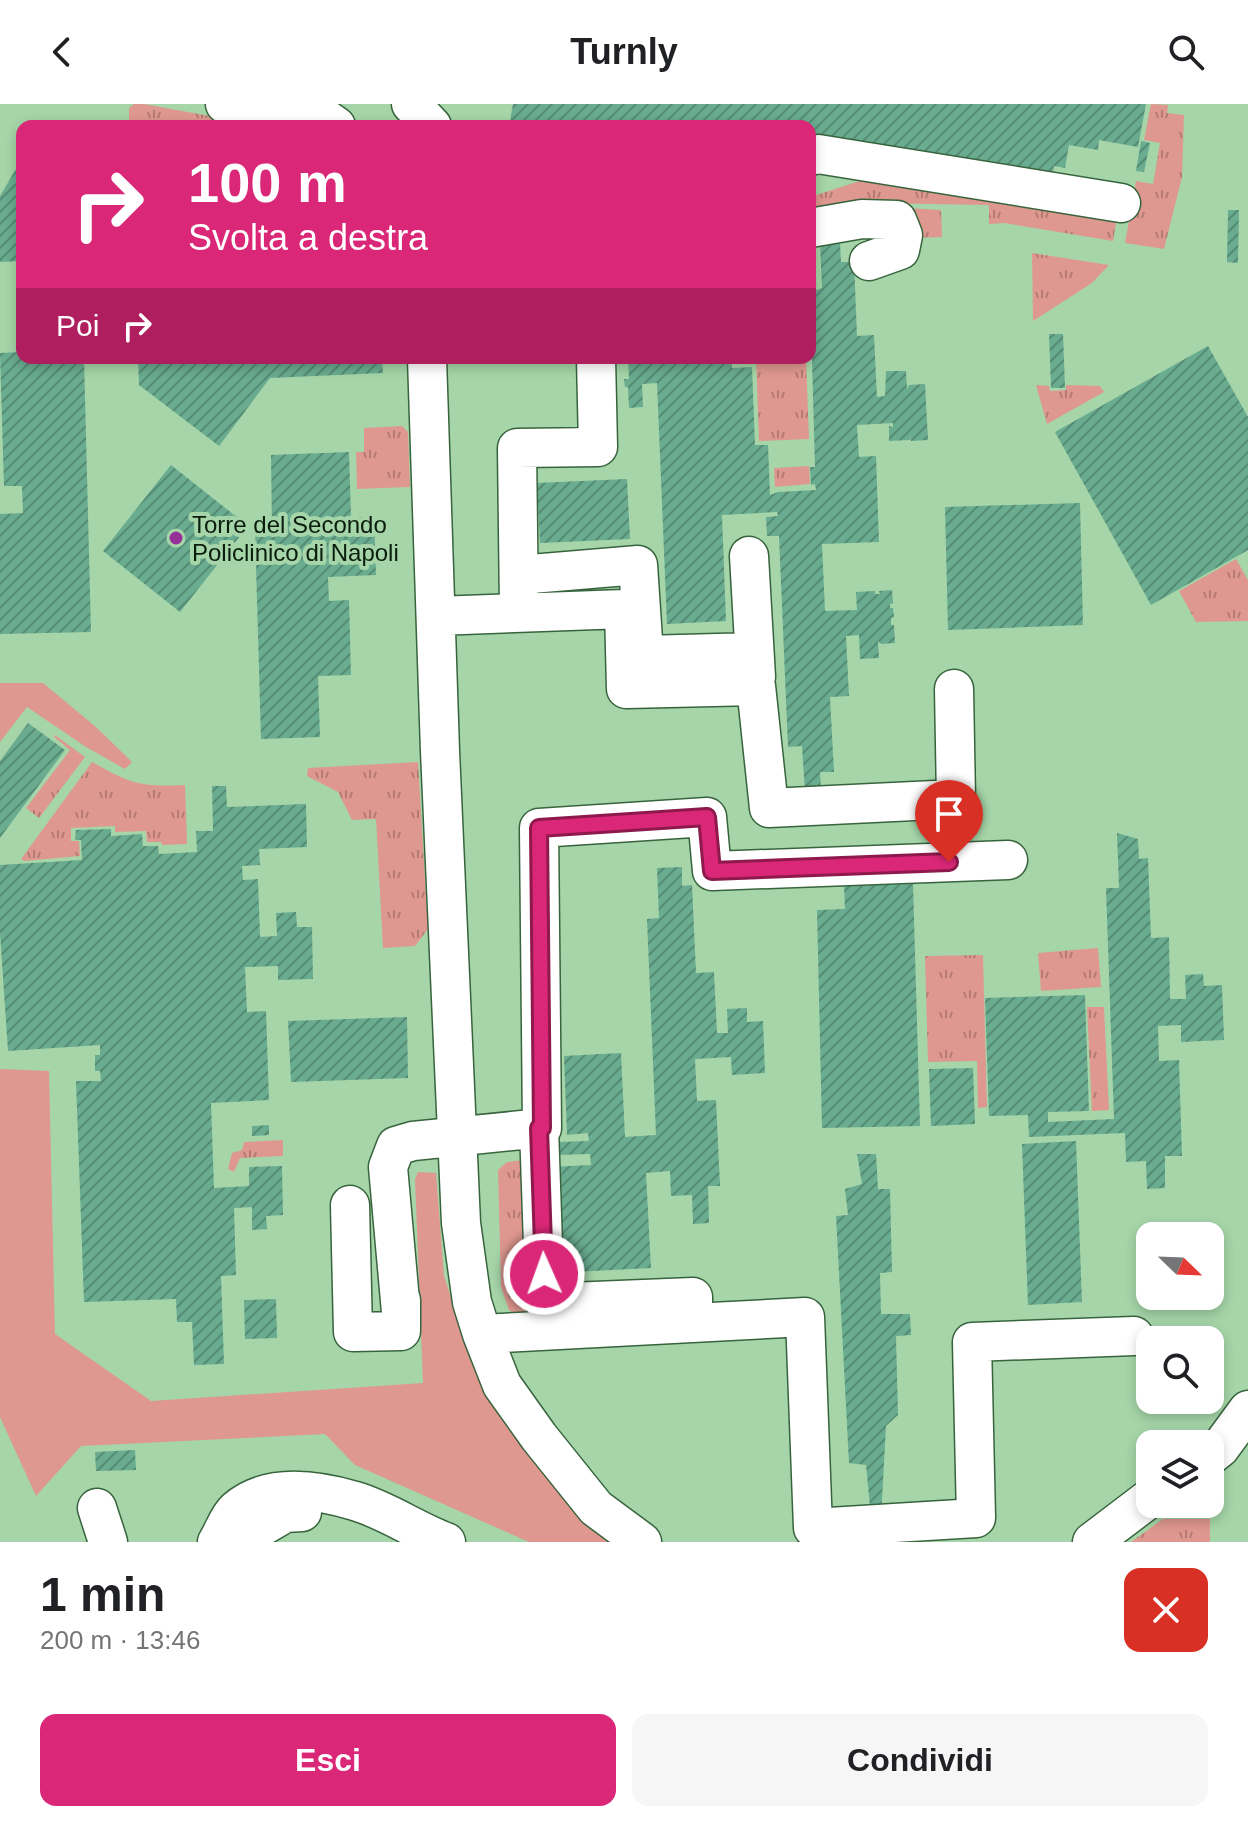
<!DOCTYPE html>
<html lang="it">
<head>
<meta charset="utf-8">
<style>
	body { margin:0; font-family:Arial,sans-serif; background:#f6f6f6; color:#202124; height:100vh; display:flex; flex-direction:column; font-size:30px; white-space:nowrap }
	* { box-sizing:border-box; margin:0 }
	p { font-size:26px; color:#757577 }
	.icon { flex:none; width:44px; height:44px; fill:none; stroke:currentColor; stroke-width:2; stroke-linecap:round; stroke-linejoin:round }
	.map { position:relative; height:1438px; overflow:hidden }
	.details { display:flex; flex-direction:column; background:#fff; flex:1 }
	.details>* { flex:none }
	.guide { position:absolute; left:16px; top:16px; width:800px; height:244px; border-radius:16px; box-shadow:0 4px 12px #0003; background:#db2777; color:#fff; overflow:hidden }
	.needle { width:52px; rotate:113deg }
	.fabs { position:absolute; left:1136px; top:1118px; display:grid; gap:16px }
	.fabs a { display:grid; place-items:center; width:88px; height:88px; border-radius:16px; background:#fff; box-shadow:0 4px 12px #0003; font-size:40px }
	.pin { position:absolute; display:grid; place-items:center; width:68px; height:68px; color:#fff; margin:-82px -34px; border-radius:50% 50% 50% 0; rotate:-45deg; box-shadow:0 0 8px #0007 }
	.pin .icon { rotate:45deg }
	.me { position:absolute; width:88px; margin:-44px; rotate:358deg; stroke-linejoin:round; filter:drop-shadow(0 0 6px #0008) }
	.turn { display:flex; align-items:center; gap:28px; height:168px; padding:0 40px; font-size:36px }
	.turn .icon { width:104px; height:104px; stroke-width:2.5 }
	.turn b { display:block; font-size:56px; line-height:68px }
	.then { display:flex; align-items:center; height:76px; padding:0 40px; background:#0003; gap:16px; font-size:30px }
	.round { display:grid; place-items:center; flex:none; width:84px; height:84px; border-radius:16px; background:#f6f6f6 }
	.headline { display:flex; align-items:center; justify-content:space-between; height:136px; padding:0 40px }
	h1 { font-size:48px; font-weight:600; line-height:60px }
	.cta { display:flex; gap:16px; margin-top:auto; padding:16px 40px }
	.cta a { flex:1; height:92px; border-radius:16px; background:#db2777; color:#fff; font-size:32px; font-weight:600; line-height:92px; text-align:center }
	.cta a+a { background:#f6f6f6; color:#202124 }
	header { display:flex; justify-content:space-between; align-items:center; height:104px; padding:0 40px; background:#fff; font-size:36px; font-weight:600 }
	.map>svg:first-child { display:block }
	.grass { fill:url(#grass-tufts) }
	.garden { fill:#df9890 }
	.building { fill:url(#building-hatch) }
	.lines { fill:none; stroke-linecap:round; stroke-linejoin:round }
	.minor-casing { stroke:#38643d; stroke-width:41 }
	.minor { stroke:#fff; stroke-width:38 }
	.route-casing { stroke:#8e194d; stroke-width:20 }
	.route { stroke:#db2777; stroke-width:14 }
	.poi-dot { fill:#953299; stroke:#a5d5a8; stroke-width:3 }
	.labels { text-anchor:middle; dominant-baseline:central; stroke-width:8; stroke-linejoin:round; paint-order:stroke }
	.poi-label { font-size:24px; fill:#0b1d0d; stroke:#a5d5a8; text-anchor:start }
</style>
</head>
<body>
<header><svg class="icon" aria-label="back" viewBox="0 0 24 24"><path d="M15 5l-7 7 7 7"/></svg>Turnly<svg class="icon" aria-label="search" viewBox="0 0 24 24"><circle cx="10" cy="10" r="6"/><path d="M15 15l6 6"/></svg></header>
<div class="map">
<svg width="1248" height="1438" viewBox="0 0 1248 1438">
	<defs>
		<pattern id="grass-tufts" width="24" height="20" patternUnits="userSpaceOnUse" patternTransform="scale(2)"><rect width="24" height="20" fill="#df9890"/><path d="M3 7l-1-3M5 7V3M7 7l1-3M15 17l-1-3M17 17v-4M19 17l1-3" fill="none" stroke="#b37b74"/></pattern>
		<pattern id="building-hatch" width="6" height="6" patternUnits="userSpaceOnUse" patternTransform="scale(2)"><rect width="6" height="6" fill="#69ac90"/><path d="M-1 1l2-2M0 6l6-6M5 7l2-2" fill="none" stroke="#558b74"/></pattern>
	</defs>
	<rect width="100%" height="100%" fill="#a5d5a8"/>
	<path class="grass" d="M134,0H144L264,22H129V4Z
		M1151,0L1168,1L1167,9L1184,11L1182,73L1164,145L1125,139L1136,77L1153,80L1160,39L1144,36Z
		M891,67L1118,106L1113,137L1004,119L989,120V101L868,99L810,111V93Z
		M871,102L941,106L942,133L912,134Z
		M1032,149L1109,161L1092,179L1033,217Z
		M756,254H806L809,335L759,337Z
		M1036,281L1049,282L1050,287L1066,286V281L1100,282L1104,288L1047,320Z
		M402,322L408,328L410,383L357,385L356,348H364V324Z
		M809,362L810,380L775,383L774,364Z
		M1236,455L1248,476V517L1196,518L1179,487Z
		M55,631L85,653L39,714L26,704L70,646L54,633Z
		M92,658C131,680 141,683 185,681L187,740L162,741L161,738H147L146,727L115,728V722L71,724V737H79L80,752L24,757L21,755Z
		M418,658L428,825L415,842L383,844L376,715L352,716L338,688L307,672L308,664Z
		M1098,844L1101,883L1041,887L1038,849Z
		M983,851L987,1003L978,1004L977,957L928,958L925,852Z
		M1087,903H1104L1109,1006L1092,1007Z
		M283,1036V1052L240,1054L234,1068L228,1065L232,1049L242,1046L244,1038Z
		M523,1056L527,1210H516L509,1206L501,1183L498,1066L507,1058Z
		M1163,1415H1210V1438H1131Z"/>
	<path class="garden" d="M0,579H43L96,623L132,658L125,665L86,643L27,603L0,638Z
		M0,965L49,967L55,1230L151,1297L423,1279L415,1075L418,1068L436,1069L444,1172L465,1237L507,1321L574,1405L609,1438H529L355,1361L325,1330L81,1342L36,1392L0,1313Z"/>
	<path class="building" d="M513,0H1146L1138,43L1099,36L1098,46L1069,41L1065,64L1054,62L1052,73L810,32V22H748L721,18L720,22H509Z
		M1141,37L1150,39L1144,68L1136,67Z
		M19,60H22V157L0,158V92Z
		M1228,106H1239L1238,159L1227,158Z
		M820,139H840L841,158H854L857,232L874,231L877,293L885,292L886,267H906L907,285L909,281L925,280L928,336L911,337L910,333V336L889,337V322L893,323V319L857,321L859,353L876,352L879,438L822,440L825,507L857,506L856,488L875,487V490H880L879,487L892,486L893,499L890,500V504H893L894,513L891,514V521H894L895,539L881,540L878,537L879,554L860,555L859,531L846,532L849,592L830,593L834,668H820L821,686L805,687L802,642L788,643L779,432H767L766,413L778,412L777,408L722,411L726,517L667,520L657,279L642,280L643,303L629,304L628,283H625L624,275H629L628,254H732V264L752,263L755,341H768L770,391L778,388L816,386L815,380L811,381L810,363H815L810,188L822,184Z
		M1049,230H1063L1065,284H1051Z
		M1208,242L1248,313V446L1151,501L1055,328Z
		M22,248V254H84L91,528L0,530V410L23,409L22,382H4L0,249Z
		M138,254H382L383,269L270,274L219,342L139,281Z
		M349,348L351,413H374L376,471L328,473L329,497L349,496L351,571L318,572L320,633L261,635L255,426L272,425L271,351Z
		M171,361L248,422L180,508L103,447Z
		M627,375L630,435L540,439L537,379Z
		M1080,399L1083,521L948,526L945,403Z
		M28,619L65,646L0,734V657Z
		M212,682H226L227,703L306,700L307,743L259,745L260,761L242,762L243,776L258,775L260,833L277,832L276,809L296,808L297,823H312L313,875L278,876V862L245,863L247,908L266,907L269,996L211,999L214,1084L249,1082V1063L282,1062L283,1111L266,1112L267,1125L252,1126V1103L234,1104L236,1171L221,1172L224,1260L194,1261L192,1218H177L176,1195L84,1198L76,977H101L100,967H95V951H100V941L8,947L0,829V761L82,756L81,736H75L76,726L111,725V732L142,730L143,742H158L159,750L197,748L196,727H213Z
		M1117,729L1138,735L1139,755L1148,754L1151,834L1169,833L1170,895H1186L1185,871L1203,870L1204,882L1222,881L1224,936L1181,938V921L1158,922L1159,957L1179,956L1182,1052H1165V1084L1147,1085L1146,1057L1126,1058L1125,1029L1029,1033L1028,1011L989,1012L985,894L1085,891L1089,1007L1048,1008V1018L1114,1015L1106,784H1119Z
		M682,763V782L692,781L696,869L714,868L717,929H728L727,905L747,904V918L763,917L765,969L732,971L731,953L695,955L697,997L716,996L720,1082H708L709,1119L693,1120L692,1091L671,1092L670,1067L646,1069L651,1164L554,1169L549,1063L591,1061L590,1050L558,1051V1038L589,1037L588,1029L567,1031L564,952L621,949L625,1033L656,1031L647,815L659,814L657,764Z
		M913,780L920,1022L822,1024L817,806L845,805L844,782Z
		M407,913L408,974L291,978L288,917Z
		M973,964L975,1020L931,1022L929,965Z
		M269,1021V1031L252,1032V1022Z
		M1076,1037L1082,1198L1028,1201L1022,1040Z
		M857,1050H876L878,1085H890L892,1168L880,1169L881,1210H910L911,1231L896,1232L898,1311L886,1322L881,1414L871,1413L866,1361L849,1359L836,1112L848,1111L845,1085L862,1080Z
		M276,1195L277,1234L245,1235L244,1196Z
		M135,1346L136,1366L96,1367L95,1348Z"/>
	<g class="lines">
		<g class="minor-casing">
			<path id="minor" d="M225,0L252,6L284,5L326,15L336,22
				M411,0L432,22
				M810,52L818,50L1121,99
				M810,124L862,115L897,116L903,131L900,146L869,157
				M427,254L440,647L461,1119L472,1198L482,1230L502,1281L539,1333L596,1404L642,1438
				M749,452L756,573
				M519,471L638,461L644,551L754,548
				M519,507L517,344L598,343L596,254
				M436,512L624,505L626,585L756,582L769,704L956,695L954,585
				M539,1024L545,1199L693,1193V1204
				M350,1101L353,1228L401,1227V1196
				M401,1208L388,1063L396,1042L413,1037L542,1024L539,724L707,713L712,767L1008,756
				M482,1230L805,1213L813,1424L976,1414L972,1238L1134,1232
				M1210,1352L1220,1344L1248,1306
				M97,1404L108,1438
				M217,1438C223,1429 228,1413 236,1406C268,1378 318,1386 355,1397C386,1406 416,1427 446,1438
				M251,1438L256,1426L285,1409L302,1408
				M1092,1438L1150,1394"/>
		</g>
		<use href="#minor" class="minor"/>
	</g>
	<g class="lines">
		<g class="route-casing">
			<path id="route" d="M544,1170L539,1024H542L539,724L707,713L712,767L949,758"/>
		</g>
		<use href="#route" class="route"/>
	</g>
	<circle class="poi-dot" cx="176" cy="434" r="8"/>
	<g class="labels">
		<g class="poi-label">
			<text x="192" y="420">Torre del Secondo<tspan x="192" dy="28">Policlinico di Napoli</tspan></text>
		</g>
	</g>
</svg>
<div class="fabs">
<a><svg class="needle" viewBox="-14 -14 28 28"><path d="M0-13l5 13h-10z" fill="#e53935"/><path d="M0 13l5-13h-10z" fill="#757577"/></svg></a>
<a><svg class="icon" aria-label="search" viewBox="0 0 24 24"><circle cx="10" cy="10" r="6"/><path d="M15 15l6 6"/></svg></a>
<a><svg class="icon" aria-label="layers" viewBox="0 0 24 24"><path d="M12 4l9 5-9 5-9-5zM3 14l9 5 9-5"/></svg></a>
</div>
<div class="pin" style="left:949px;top:758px;background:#d93025"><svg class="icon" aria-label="arrive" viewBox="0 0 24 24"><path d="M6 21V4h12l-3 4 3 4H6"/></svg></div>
<svg class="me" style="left:544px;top:1170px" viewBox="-20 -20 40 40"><circle r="17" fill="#db2777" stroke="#fff" stroke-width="3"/><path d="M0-11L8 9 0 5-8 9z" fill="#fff"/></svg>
<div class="guide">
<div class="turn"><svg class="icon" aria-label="right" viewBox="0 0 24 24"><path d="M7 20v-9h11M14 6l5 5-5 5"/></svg><div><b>100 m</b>Svolta a destra</div></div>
<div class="then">Poi<svg class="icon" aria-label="right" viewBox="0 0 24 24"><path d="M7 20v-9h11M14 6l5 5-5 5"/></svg></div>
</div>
</div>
<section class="details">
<div class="headline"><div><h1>1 min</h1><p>200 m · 13:46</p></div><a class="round" style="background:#d93025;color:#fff"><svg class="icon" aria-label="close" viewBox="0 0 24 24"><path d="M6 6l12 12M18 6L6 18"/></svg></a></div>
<div class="cta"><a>Esci</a><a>Condividi</a></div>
</section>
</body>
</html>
